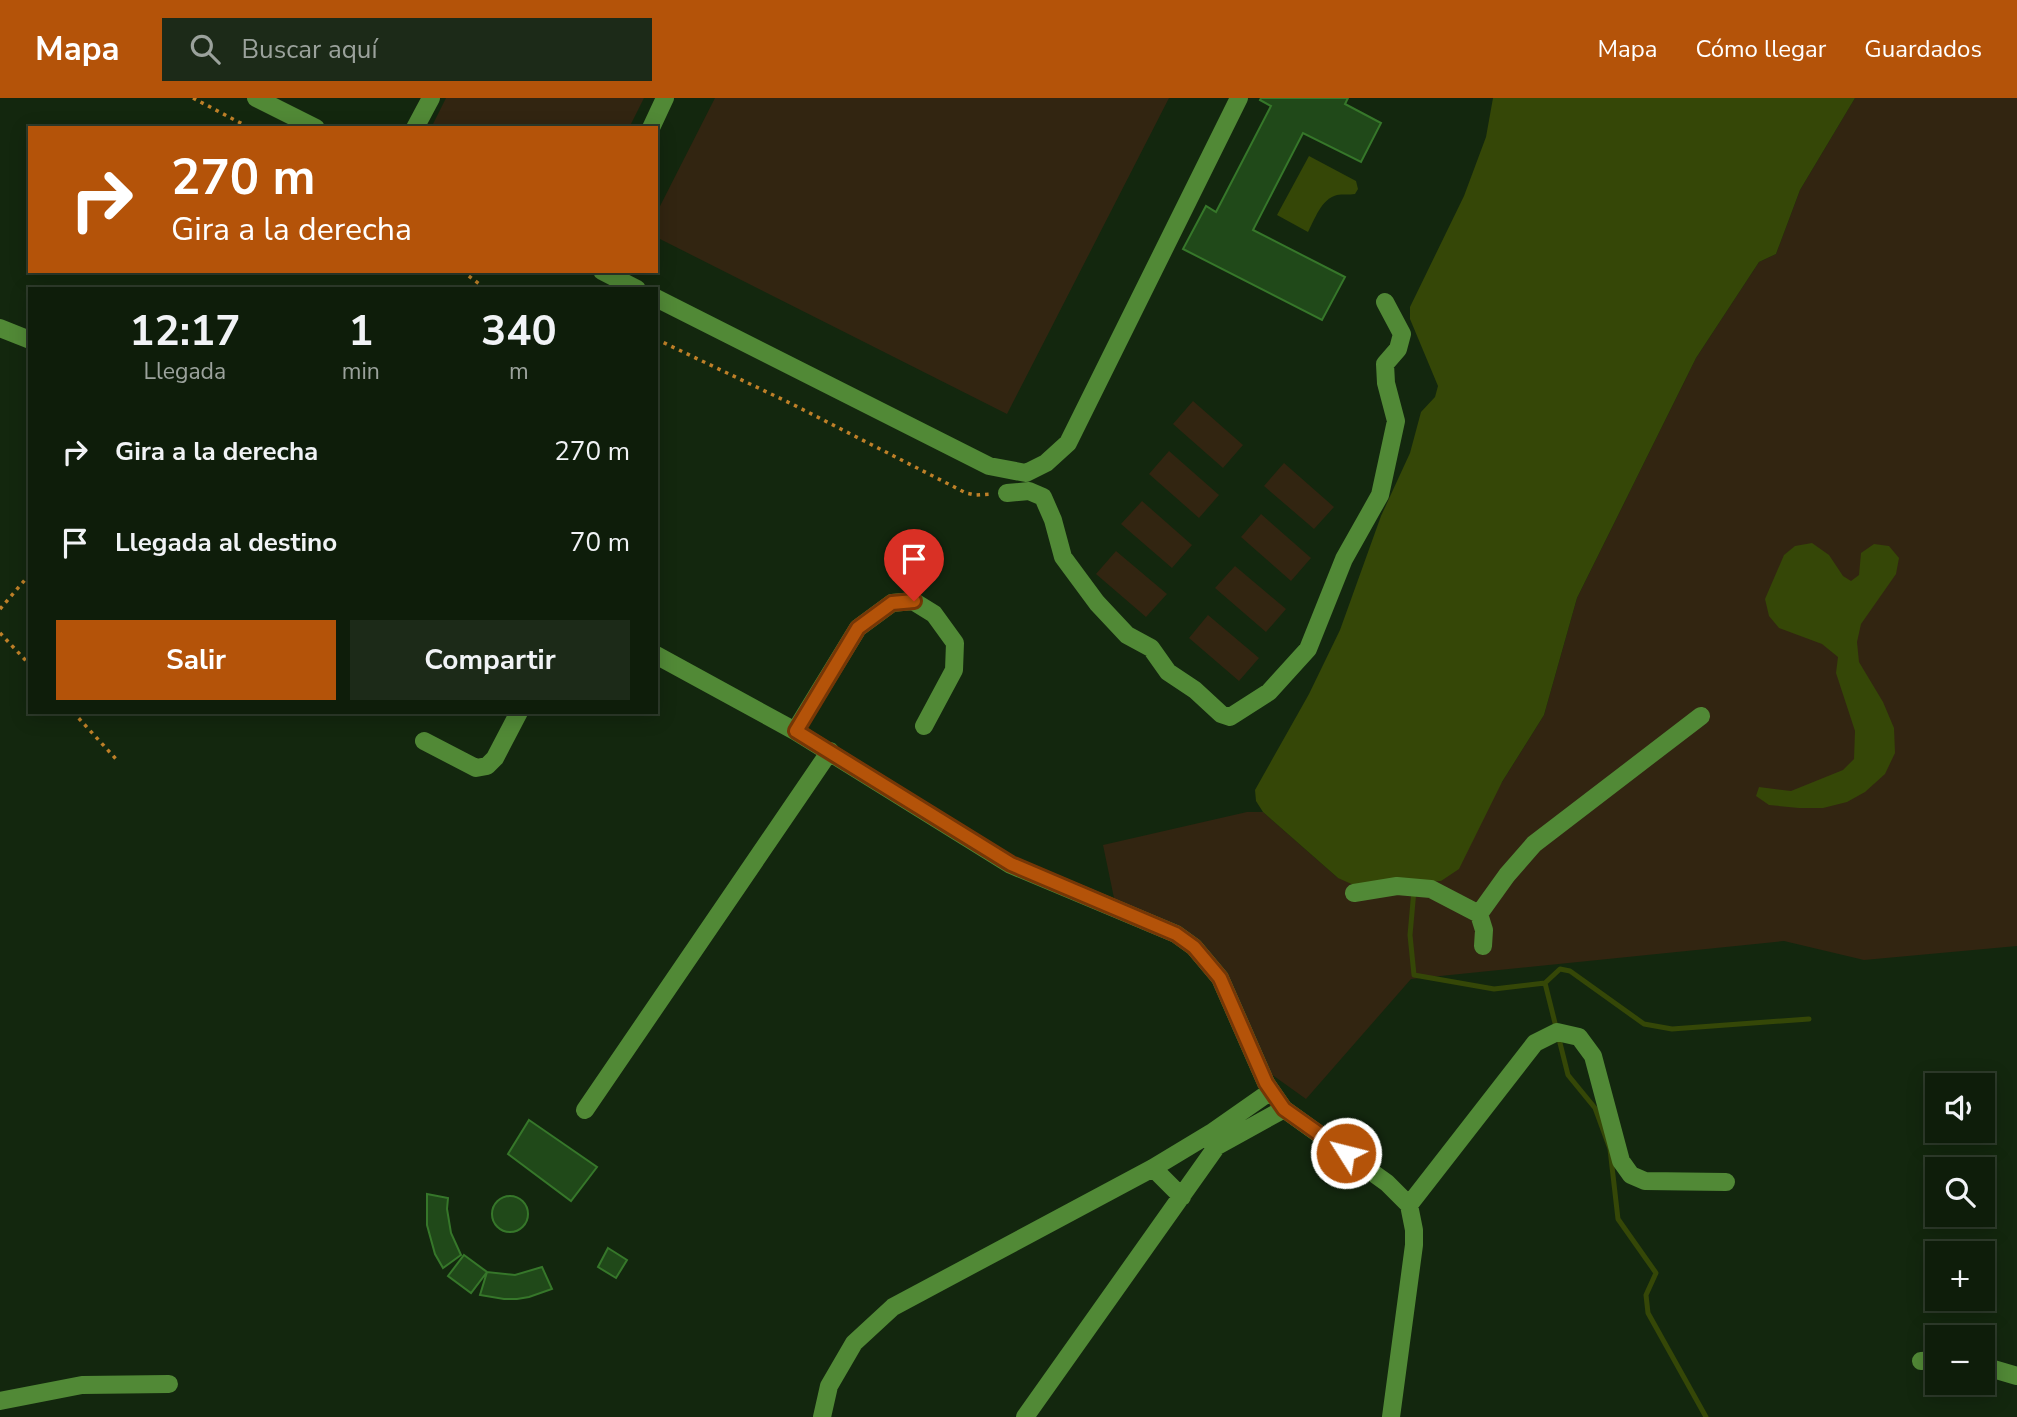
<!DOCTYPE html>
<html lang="es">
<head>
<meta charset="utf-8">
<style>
	body { margin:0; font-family:"Nunito Sans",sans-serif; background:#1c2a18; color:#f1f3f6; height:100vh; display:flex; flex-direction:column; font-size:26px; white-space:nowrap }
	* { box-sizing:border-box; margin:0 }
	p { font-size:23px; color:#9ba29c }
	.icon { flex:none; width:38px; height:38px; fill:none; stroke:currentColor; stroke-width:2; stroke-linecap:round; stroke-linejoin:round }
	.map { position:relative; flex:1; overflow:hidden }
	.side { position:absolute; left:28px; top:189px; width:630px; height:427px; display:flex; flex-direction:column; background:#0e1d0a; border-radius:0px; box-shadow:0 4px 18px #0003,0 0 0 2px #2e3b2b }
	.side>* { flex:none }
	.hud { position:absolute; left:28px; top:28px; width:630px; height:147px; border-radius:0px; box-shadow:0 4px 18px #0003,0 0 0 2px #2e3b2b; background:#b45309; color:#fff; overflow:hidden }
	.buttons { position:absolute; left:1925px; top:975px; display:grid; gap:14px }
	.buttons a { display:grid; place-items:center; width:70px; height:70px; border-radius:0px; background:#0e1d0a; box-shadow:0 4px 18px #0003,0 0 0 2px #2e3b2b; font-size:35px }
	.pin { position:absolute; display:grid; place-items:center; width:60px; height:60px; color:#fff; margin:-72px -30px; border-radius:50% 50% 50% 0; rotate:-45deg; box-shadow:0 0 7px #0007 }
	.pin .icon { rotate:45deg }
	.me { position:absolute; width:77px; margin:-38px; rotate:306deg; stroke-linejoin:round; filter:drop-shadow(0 0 5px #0008) }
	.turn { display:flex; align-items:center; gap:24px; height:147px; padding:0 28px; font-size:32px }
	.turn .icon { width:91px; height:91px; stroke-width:2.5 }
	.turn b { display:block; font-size:49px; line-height:60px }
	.eta { display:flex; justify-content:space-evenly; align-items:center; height:119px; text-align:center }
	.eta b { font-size:42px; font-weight:700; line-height:49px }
	.cta { display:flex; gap:14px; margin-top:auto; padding:14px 28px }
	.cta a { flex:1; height:80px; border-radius:0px; background:#b45309; color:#fff; font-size:28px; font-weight:700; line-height:80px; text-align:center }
	.cta a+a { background:#1c2a18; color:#f1f3f6 }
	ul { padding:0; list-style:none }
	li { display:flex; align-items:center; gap:21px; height:91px; padding:0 28px }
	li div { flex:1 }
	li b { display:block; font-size:26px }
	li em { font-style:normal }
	header { display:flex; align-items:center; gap:42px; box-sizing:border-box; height:98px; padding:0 35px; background:#b45309; color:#fff }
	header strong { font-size:33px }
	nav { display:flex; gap:38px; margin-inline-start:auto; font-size:24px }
	.search { width:490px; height:63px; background:#1c2a18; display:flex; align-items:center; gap:18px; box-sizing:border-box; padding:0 24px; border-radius:0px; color:#9ba29c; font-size:26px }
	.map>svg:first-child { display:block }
	.green { fill:#322511 }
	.water { fill:#354707 }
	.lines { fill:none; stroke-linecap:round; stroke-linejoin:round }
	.stream { stroke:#354707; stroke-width:5 }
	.building { fill:#204919; stroke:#36772a; stroke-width:2 }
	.path { stroke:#bf8028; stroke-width:3.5; stroke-dasharray:3.5 5; stroke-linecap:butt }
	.minor { stroke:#518936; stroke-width:18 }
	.route-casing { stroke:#753606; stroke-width:18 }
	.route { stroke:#b45309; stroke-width:12 }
</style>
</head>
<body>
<header>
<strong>Mapa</strong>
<div class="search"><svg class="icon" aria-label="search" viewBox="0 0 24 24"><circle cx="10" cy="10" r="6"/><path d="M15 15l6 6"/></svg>Buscar aquí</div>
<nav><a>Mapa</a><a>Cómo llegar</a><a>Guardados</a></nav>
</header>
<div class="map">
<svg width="2017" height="1319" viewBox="0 0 2017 1319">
	<rect width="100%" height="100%" fill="#13270e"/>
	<path class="green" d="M446,0H644L629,30H431Z
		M715,0H1169L1007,316L656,139V116Z
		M1855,0H2017V848L1864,862L1784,843L1411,881L1306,1001L1264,971L1217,875L1166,824L1114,800L1103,747L1247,714H1263L1338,780L1502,684L1544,617L1577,500L1696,260L1759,164L1776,156L1800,92Z
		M1193,303L1243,347L1223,370L1173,326Z
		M1169,353L1219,397L1199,420L1149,376Z
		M1284,365L1334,409L1314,431L1264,388Z
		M1142,403L1192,447L1172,470L1121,426Z
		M1261,416L1311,460L1291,483L1241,439Z
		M1116,453L1167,496L1146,519L1096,476Z
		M1235,468L1286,511L1266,534L1215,490Z
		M1208,517L1259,560L1239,583L1189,540Z"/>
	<path class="water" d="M1493,0H1855L1800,92L1776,156L1759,164L1696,260L1577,500L1544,617L1502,684L1459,771L1441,783L1356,788L1338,780L1263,714L1256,703L1255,692L1309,596L1340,532L1381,418L1410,355L1421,314L1435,299L1438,288L1410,221V209L1464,98L1486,39Z
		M1309,58L1356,83L1358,91L1355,96C1349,97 1342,96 1337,97C1321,101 1315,121 1308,134L1277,117Z
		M1812,445L1829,457L1843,478L1851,483L1859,477L1861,455L1874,446L1889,448L1899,460L1896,476L1861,526L1857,544L1859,564L1883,604L1894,630L1895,655L1885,676L1865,694L1847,704L1823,710H1799L1769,707L1756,698L1759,689L1791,693L1843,672L1854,661L1855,633L1836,575L1838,559L1822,546L1779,530L1769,518L1765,501L1784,457L1795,448Z"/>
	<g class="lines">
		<path class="stream" d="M1414,792L1410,837L1414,877L1494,891L1545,885L1568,977L1595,1010L1610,1051L1618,1121L1656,1175L1646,1197L1648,1215L1706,1319
			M1545,885L1560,871L1570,873L1644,926L1672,931L1809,921"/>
	</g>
	<path class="building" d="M1261,0H1348L1345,6L1381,25L1361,64L1303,35L1253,132L1345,179L1322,222L1183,151L1206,108L1216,114L1271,8L1260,2Z
		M529,1022L597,1069L571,1103L508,1056Z
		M427,1096L448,1100L447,1111L451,1135L461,1157L443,1170L435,1156L427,1127Z
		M492 1116a18 18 0 1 1 36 0a18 18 0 1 1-36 0Z
		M608,1150L627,1162L616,1180L598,1169Z
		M464,1157L487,1174L471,1195L448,1178Z
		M542,1169L552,1191L529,1199L517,1201H504L480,1197L487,1174L515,1177Z"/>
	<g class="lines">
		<path class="path" d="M193,0L250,30
			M462,173L486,191
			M656,241L794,307L966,395L975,397L992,396
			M0,511L30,476
			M0,535L30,567
			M73,614L116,661"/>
		<path class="minor" d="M256,0L316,30
			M415,30L431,0
			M651,30L665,0
			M602,173L637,191
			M656,200L989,368L1026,375L1046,365L1068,345L1239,0
			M0,230L30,242
			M1007,395L1029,393L1043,399L1053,422L1063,459L1097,505L1127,537L1151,550L1168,574L1195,592L1221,616L1230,619L1269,594L1308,551L1344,461L1380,397L1396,323L1386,285L1385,266L1398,251L1402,236L1385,204
			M656,557L795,633L1011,767L1176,836L1194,849L1220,880L1266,985L1284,1011L1387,1085L1409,1107L1414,1132V1147L1391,1319
			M795,633L858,530L892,505L913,503L934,516L955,545L954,572L924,628
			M424,643L476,670L487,668L495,660L519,614
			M1354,795L1397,788L1431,791L1479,816L1484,832L1483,848
			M1479,816L1507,777L1534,746L1701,618
			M585,1012L830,653
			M1153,1070L1182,1099
			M1409,1107L1535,945L1557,934L1579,939L1593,958L1621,1063L1631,1077L1645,1083L1726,1084
			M1921,1263L1937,1262
			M1983,1268L2017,1278
			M0,1303L82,1287L169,1286
			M822,1319L829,1288L854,1245L893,1209L1153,1070L1211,1035L1271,993
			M1025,1319L1217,1048L1284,1011"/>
	</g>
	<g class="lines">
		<g class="route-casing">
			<path id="route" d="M914,503L892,505L858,530L796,633L1011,766L1176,836L1194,849L1220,880L1266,985L1284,1011L1346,1055"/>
		</g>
		<use href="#route" class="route"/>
	</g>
</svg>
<div class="buttons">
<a><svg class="icon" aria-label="sound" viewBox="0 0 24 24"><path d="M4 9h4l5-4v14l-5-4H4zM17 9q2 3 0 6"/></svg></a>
<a><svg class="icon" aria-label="search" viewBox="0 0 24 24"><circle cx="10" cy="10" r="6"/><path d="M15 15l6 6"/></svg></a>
<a>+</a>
<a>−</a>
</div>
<div class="pin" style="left:914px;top:503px;background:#d93025"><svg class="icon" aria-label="arrive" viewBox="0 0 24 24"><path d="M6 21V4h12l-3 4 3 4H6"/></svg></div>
<svg class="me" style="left:1346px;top:1055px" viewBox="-20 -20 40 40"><circle r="17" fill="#b45309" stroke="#fff" stroke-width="3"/><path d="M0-11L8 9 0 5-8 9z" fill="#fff"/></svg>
<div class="hud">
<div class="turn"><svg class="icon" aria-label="right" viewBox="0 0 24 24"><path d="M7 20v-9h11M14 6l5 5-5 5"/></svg><div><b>270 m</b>Gira a la derecha</div></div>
</div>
<section class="side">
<div class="eta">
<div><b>12:17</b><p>Llegada</p></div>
<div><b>1</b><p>min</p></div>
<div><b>340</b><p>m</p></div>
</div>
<ul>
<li><svg class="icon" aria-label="right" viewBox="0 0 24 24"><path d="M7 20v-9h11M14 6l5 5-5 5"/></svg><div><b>Gira a la derecha</b></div><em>270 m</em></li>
<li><svg class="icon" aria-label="arrive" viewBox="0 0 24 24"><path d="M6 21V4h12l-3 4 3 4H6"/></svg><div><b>Llegada al destino</b></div><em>70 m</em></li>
</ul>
<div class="cta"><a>Salir</a><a>Compartir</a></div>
</section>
</div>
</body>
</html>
